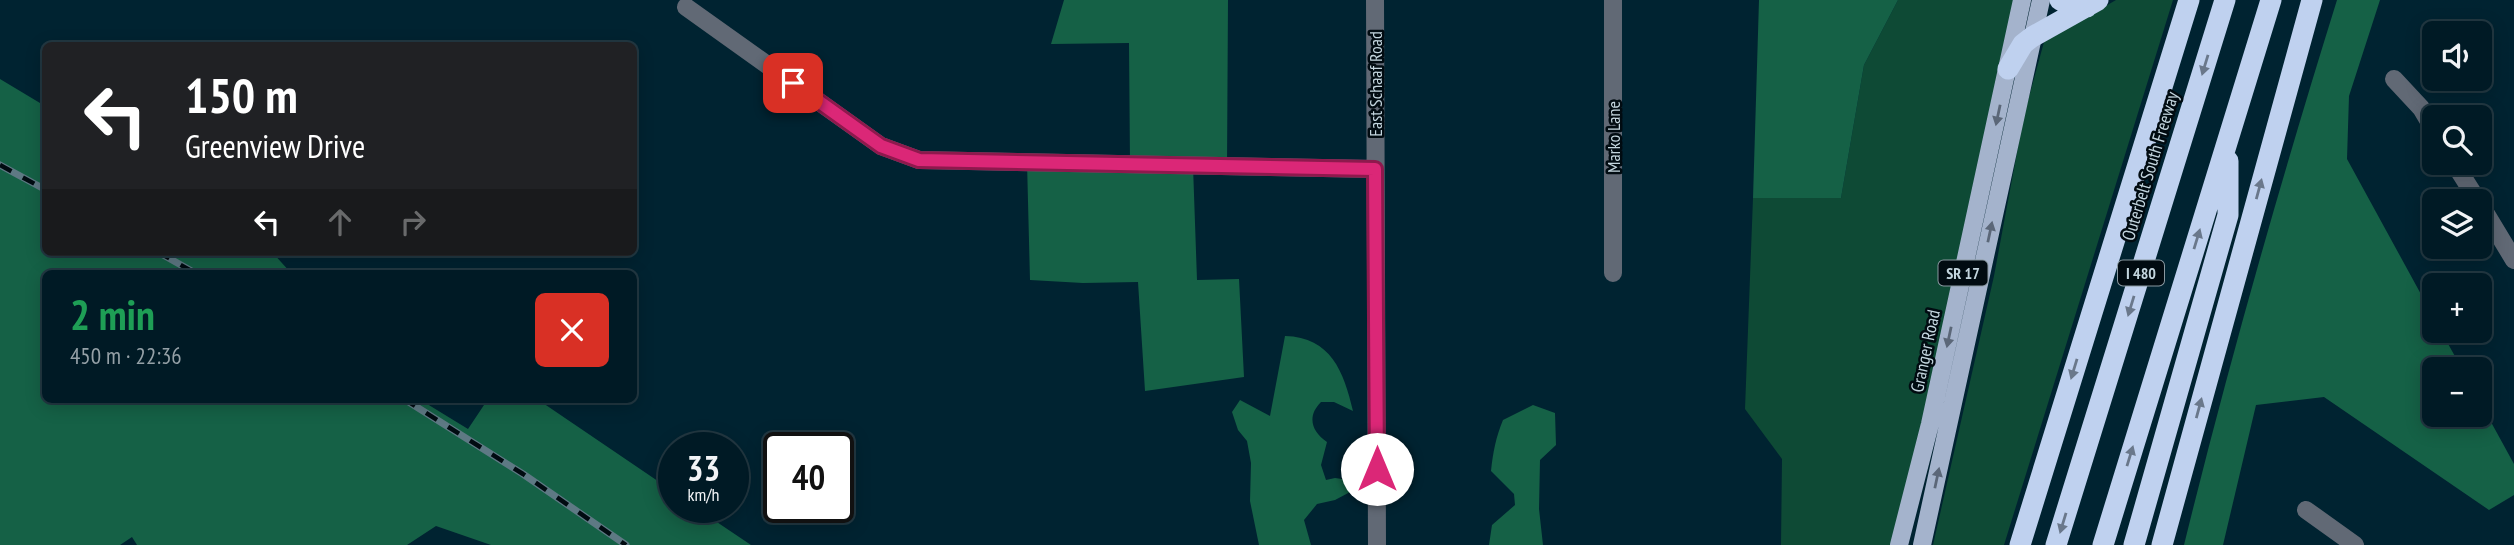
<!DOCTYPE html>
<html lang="en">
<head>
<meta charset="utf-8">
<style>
	body { margin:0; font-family:"PT Sans Narrow",sans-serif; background:#0e2732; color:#f1f3f6; height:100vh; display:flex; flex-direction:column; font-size:26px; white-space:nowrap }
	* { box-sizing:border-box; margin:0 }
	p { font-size:23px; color:#95a1a7 }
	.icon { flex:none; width:38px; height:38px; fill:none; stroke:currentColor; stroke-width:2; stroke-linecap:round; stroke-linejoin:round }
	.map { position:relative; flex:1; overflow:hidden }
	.side { position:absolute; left:42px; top:270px; width:595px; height:133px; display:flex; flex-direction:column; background:#001a25; border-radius:10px; box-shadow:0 4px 18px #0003,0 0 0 2px #223842 }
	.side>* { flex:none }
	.banner { position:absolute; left:42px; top:42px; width:595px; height:214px; border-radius:10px; box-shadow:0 4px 18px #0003,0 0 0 2px #223842; background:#202124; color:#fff; overflow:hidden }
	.controls { position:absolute; left:2422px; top:21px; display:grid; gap:14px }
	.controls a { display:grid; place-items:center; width:70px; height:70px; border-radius:10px; background:#001a25; box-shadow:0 4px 18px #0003,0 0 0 2px #223842; font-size:35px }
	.speed { position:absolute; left:658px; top:432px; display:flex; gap:14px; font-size:35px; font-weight:700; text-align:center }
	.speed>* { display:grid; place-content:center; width:91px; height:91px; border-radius:50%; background:#001a25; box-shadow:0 4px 18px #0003,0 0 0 2px #223842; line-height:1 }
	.speed small { font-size:18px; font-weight:400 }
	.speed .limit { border:4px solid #111; border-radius:10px; background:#fff; color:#111 }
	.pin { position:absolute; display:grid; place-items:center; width:60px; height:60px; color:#fff; margin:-30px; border-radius:14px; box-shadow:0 4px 10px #0006 }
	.me { position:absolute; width:77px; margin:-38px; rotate:0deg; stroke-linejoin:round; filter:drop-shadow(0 0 5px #0008) }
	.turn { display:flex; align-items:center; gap:24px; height:147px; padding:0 28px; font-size:32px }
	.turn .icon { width:91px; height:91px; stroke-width:2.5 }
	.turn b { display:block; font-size:49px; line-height:60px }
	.lanes { display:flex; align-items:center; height:66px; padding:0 28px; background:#0003; justify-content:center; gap:35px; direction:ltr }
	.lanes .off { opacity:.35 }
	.round { display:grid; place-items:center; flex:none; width:74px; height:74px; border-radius:10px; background:#0e2732 }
	.summary { display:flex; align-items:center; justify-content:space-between; height:119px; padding:0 28px }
	h1 { font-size:42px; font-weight:800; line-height:52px; color:#1e9e55 }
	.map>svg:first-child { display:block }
	.green { fill:#0e4a35 }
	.forest { fill:#156146 }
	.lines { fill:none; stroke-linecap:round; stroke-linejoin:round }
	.minor { stroke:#616975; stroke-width:18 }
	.major { stroke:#a4b3cc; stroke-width:18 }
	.highway { stroke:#bfd1ef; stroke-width:21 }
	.rail-casing { stroke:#5e7984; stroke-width:7 }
	.rail { stroke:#010b11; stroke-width:4.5; stroke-dasharray:13; stroke-linecap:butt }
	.oneway { fill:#6a788b }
	.oneway2 { fill:#5b6778 }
	.route-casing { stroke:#8e194d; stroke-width:18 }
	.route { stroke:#db2777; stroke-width:12 }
	.labels { text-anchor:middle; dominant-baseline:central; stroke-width:5; stroke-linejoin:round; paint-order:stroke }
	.shield { fill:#010b11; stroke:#8998a0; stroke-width:2 }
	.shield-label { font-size:16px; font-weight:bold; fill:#c3d5de }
	.street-label { font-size:18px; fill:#c3d5de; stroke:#010b11 }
</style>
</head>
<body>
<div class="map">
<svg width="2514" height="545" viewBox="0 0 2514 545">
	<rect width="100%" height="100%" fill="#002331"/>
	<path class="green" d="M1898,0H2022L1899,545H1781L1782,459L1745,409L1753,198H1841L1864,65Z
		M2116,0H2173L2004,545H1933L1994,276L2024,115L2044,42Z"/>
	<path class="forest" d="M1064,0H1228L1227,166H1193L1197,280L1239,279L1244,377L1145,391L1138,282L1083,283L1030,280L1027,162L1130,164L1129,43L1051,44Z
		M1759,0H1898L1864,65L1841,198H1753Z
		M2337,0H2380L2349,96L2347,159L2434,318V331H2441L2462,369H2434V415H2480V402L2514,464V495L2489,510L2324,397L2256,405L2223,545H2184C2229,362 2281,180 2337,0Z
		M0,79L45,106L46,252H272L291,273H46V399H419L468,429L488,399H537L674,492V508H696L751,545H491L436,526L407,545H137L132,537L120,545H0Z
		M1285,336C1331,337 1344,372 1353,411L1334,402H1321C1307,416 1311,431 1327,442L1321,465L1326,480L1335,478L1349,480L1352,491L1335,500L1317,504L1304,520L1311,545H1259L1250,501L1251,463L1247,441L1238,430L1232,412L1240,400L1270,416Z
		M1533,405L1555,413L1556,445L1540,460L1539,509L1543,545H1489L1492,525L1515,505L1514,494L1491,471C1493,452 1496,437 1503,420Z"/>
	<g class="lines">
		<path class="minor" d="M1375,0L1377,545
			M1613,0V273
			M686,7L881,146L919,160L1375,169
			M2394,79L2421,108L2434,130
			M2454,163L2478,201
			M2480,204L2514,260
			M2306,510L2355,545"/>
		<path class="major" d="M1899,545L1930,424L2022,0
			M1922,545L2041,0"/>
		<path class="highway" d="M2060,0L2071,5L2087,7
			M2008,69L2023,44L2032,37L2098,0
			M2020,545L2189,0
			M2056,545L2225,0
			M2103,545L2271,0
			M2134,545L2228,215V161
			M2162,545L2312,0"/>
		<g class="rail-casing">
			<path id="rail" d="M0,165L46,190
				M158,252L195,273
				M404,399L523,474L626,545"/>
		</g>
		<use href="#rail" class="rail"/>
	</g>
	<defs><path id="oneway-solid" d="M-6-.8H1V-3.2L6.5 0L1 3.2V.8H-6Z" transform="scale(1.75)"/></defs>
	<g class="oneway">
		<use href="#oneway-solid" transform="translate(2205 65) rotate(107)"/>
		<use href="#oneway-solid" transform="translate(2259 189) rotate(-75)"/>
		<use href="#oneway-solid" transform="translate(2197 239) rotate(-73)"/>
		<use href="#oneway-solid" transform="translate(2131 306) rotate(107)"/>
		<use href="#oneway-solid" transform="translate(2074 369) rotate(107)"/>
		<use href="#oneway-solid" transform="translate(2199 408) rotate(-75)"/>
		<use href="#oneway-solid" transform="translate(2130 456) rotate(-73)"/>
		<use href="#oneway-solid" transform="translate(2063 523) rotate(107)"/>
	</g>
	<g class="oneway2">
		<use href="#oneway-solid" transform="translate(1998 115) rotate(102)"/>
		<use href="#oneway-solid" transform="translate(1990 232) rotate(-78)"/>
		<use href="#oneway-solid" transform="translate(1949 337) rotate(102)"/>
		<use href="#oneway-solid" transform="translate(1937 478) rotate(-78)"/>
	</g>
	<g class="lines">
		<g class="route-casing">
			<path id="route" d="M793,83L881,146L919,160L1375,169L1377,469"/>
		</g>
		<use href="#route" class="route"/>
	</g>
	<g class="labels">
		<g class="shield">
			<rect x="1938.5" y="260.5" width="49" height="25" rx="5"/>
			<rect x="2118" y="260.5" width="46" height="25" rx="5"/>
		</g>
		<g class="shield-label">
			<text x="1963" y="273">SR 17</text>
			<text x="2141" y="273">I 480</text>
		</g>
		<g class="street-label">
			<text transform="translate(1375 84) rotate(-90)">East Schaaf Road</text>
			<text transform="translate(1613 137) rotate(-90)">Marko Lane</text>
			<text transform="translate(2150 166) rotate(-73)">Outerbelt South Freeway</text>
			<text transform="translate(1925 351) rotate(-78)">Granger Road</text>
		</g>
	</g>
</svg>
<div class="controls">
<a><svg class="icon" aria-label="sound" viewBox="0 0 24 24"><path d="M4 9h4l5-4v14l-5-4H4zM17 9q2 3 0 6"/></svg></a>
<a><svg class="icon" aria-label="search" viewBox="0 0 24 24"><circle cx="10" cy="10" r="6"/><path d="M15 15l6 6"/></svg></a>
<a><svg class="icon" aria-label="layers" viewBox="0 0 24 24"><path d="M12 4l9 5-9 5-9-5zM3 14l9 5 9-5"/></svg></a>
<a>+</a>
<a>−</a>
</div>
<div class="speed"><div>33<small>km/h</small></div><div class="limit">40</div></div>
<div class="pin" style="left:793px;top:83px;background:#d93025"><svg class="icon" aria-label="arrive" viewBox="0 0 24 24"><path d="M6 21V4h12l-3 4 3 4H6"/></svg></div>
<svg class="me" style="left:1377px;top:469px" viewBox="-20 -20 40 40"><circle r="19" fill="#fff"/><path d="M0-13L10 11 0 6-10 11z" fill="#db2777"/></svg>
<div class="banner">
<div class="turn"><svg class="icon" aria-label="left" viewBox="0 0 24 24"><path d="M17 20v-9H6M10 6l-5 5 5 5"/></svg><div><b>150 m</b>Greenview Drive</div></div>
<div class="lanes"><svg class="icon" aria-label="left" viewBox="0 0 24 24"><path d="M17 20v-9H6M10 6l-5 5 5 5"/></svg><svg class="icon off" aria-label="ahead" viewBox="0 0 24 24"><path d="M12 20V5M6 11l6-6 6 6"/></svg><svg class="icon off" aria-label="right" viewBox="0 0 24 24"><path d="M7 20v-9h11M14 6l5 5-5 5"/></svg></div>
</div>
<section class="side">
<div class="summary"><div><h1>2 min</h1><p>450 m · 22:36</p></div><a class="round" style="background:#d93025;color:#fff"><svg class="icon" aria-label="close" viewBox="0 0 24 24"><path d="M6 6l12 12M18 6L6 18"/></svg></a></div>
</section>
</div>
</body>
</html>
